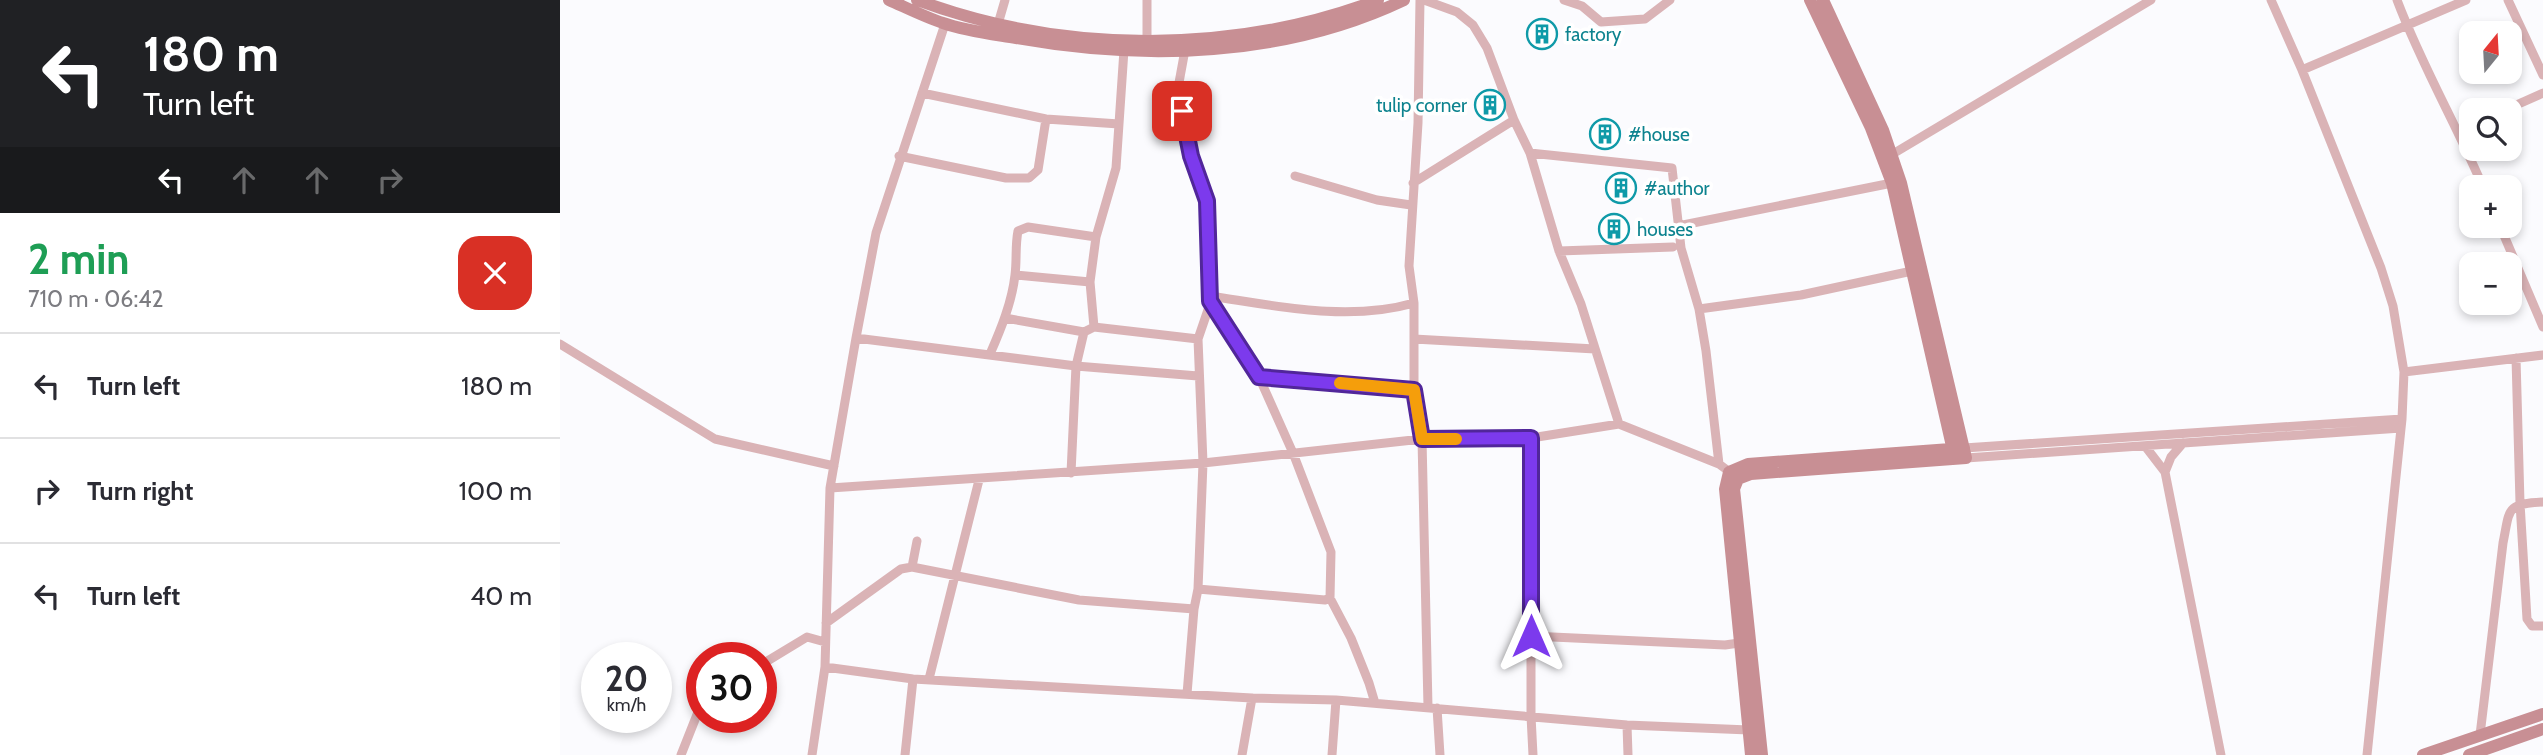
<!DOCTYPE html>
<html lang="en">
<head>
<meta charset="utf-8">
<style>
	body { margin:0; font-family:Cabin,sans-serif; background:#f7f7f7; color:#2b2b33; height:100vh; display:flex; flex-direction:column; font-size:26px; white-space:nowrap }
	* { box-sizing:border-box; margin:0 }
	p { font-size:23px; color:#7c7c81 }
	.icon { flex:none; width:38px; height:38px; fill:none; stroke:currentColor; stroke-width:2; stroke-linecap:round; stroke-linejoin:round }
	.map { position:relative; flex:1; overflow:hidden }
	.details { display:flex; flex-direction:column; background:#fff; width:560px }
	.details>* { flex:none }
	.banner { background:#202124; color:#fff; overflow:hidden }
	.needle { width:46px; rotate:18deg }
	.controls { position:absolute; left:1899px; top:21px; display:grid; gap:14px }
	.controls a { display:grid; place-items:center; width:63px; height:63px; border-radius:14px; background:#fff; box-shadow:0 4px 10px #0003; font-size:35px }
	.speed { position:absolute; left:21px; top:642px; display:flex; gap:14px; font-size:35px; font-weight:700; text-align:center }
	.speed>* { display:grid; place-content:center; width:91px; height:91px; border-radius:50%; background:#fff; box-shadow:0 4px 10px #0003; line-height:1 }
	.speed small { font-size:18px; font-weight:400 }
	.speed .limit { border:10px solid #d22; background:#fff; color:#111 }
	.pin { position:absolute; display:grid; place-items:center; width:60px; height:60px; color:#fff; margin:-30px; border-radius:14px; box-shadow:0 4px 10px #0006 }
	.me { position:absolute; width:77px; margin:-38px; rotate:0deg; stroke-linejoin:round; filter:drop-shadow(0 0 5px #0008) }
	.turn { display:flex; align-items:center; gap:24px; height:147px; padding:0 28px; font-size:32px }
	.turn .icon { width:91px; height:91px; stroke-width:2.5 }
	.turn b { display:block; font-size:49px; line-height:60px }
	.lanes { display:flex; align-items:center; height:66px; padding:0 28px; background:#0003; justify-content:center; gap:35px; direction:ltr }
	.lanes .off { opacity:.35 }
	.round { display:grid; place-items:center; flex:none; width:74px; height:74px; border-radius:21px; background:#f7f7f7 }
	.summary { display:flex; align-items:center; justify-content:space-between; height:119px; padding:0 28px }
	h1 { font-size:42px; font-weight:700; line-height:52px; color:#1e9e55 }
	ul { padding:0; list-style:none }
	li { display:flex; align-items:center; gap:21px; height:105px; padding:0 28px; border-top:2px solid #e1e1e2 }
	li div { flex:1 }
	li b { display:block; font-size:26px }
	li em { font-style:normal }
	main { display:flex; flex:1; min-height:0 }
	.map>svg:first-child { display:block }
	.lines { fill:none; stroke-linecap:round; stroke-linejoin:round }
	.street { stroke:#dab3b6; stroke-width:9 }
	.secondary { stroke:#c88f94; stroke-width:12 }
	.route-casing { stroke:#51269a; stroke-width:18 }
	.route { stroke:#7c3aed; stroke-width:12 }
	.slow { stroke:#f59e0b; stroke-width:12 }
	.labels { text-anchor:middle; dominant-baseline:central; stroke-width:7; stroke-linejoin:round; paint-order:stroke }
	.culture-label { font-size:19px; fill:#0d838f; stroke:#fff; text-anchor:start }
</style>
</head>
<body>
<main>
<section class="details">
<div class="banner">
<div class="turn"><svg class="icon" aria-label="left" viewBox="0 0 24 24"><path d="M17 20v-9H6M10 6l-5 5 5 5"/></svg><div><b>180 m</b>Turn left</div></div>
<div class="lanes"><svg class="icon" aria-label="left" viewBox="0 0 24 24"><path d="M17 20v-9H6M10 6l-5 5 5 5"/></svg><svg class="icon off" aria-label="ahead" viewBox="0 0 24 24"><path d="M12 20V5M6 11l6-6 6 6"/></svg><svg class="icon off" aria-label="ahead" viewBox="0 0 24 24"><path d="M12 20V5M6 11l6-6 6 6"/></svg><svg class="icon off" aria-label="right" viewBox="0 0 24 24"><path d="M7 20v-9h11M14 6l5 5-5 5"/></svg></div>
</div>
<div class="summary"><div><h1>2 min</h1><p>710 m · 06:42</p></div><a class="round" style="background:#d93025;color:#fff"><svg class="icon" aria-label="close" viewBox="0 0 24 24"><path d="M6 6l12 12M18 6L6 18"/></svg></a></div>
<ul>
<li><svg class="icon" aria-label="left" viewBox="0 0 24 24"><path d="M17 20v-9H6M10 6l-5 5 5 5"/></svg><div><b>Turn left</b></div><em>180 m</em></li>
<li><svg class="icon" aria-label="right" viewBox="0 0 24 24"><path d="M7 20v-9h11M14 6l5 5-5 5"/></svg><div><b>Turn right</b></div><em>100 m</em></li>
<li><svg class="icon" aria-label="left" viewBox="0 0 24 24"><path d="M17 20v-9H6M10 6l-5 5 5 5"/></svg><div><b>Turn left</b></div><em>40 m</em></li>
</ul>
</section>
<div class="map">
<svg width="1983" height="755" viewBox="0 0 1983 755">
	<rect width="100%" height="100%" fill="#fbfbfe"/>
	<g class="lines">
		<path class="street" d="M860,0L858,123L849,266L854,303V389L862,439L868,707
			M864,0L897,12L913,25L927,48L954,120L970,153L999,251L1021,304L1059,424
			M1004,0L1022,6L1041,22L1085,19L1110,0
			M1711,0L1742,70L1821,268L1833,306L1844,372L1842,419L1807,755
			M1837,0C1861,64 1896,124 1923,187
			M1948,0L1983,75
			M438,24L445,0
			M587,40V0
			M625,50L618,88L631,156L647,201L651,301L638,339L643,463L638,589L634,609L627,694
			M1742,70L1906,0
			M362,93L486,119L559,124
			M1945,110L1983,93
			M1900,131L1911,126
			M970,153L1112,168L1121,248L1139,309L1146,351L1159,464
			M1331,155L1591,0
			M339,156L446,178H469L478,170L486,119
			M735,176L817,200L851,205
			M853,183L954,120
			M1118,226L1332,183
			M1940,226L1983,327
			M999,251L1113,247
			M455,275L530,282
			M650,296C717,306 788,322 854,303
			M651,301L699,377L733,453L771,552L770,598L791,638L809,683L815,703
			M1139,309L1241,295L1352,271
			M445,318L524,332
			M534,327L638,339
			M296,338L516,366L638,376
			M854,339L1035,349
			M0,344L155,439L274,466
			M430,354C441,329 452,302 455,275C457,260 455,246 458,231L468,227L536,237
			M1956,358L1960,503L1967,619L1972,626H1983
			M1844,372L1983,355
			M699,377L854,389
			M971,438V716L973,755
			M1585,446L1605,472L1661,755
			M1404,448L1842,419
			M1406,458L1841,428
			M1605,472L1611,457L1623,443
			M511,473L516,366L524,332L534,327L530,282L536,237L556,168L564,50
			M270,488L643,463L862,439L971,438L1059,424L1159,464L1171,473
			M352,567L519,600L634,609
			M638,589L765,600L770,598
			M266,623L341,569L352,567L357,541
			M971,636L1165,645L1179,643
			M201,665L247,637L265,642
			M265,667L353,679L692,698L776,700L1067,725L1189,730
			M369,679L419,480
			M877,708L880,755
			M1067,725L1068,755
			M1920,735L1943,543C1950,509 1945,504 1983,502
			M121,755L142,702
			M252,755L265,667L270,488L296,338L316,233L385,24
			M345,755L353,679
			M682,755L692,698
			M772,755L776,700"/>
		<path class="secondary" d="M329,0C347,8 365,17 383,23C406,31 432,34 456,38C585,61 724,57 844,0
			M357,0C502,54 673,55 818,0
			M1250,0L1311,128L1332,183L1394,455
			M1191,755L1165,489L1169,472L1188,464L1404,448
			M1202,755L1177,517L1174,489L1178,479L1191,474L1406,458L1341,183L1323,130L1263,0
			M1863,755L1983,714
			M1909,755L1983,729"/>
	</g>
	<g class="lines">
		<g class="route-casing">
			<path id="route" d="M622,111L631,156L647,201L650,301L699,377L854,390L862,439L971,438V636"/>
		</g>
		<use href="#route" class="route"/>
		<path class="slow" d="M780,383L854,390L862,439H896"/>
	</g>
	<defs>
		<g id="building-ring" transform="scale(1.575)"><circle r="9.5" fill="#fff" stroke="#0f9aa8" stroke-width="1.5"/><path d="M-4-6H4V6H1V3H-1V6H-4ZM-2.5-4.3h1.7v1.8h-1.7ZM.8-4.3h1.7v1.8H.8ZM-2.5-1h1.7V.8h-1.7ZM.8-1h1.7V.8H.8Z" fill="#0f9aa8"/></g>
	</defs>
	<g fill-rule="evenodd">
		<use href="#building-ring" x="982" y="34"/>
		<use href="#building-ring" x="930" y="105"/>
		<use href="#building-ring" x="1045" y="134"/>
		<use href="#building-ring" x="1061" y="188"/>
		<use href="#building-ring" x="1054" y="229"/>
	</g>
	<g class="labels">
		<g class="culture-label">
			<text x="1005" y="34">factory</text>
			<text x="907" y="105" text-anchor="end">tulip corner</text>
			<text x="1068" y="134">#house</text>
			<text x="1084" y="188">#author</text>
			<text x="1077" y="229">houses</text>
		</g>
	</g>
</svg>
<div class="controls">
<a><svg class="needle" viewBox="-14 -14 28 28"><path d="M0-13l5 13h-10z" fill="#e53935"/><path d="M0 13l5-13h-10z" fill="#7c7c81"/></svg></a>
<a><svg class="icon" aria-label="search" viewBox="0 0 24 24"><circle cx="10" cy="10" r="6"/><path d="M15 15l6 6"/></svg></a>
<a>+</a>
<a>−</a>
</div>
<div class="speed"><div>20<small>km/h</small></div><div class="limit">30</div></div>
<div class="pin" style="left:622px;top:111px;background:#d93025"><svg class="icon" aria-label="arrive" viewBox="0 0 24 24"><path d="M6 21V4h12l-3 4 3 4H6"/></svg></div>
<svg class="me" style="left:971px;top:636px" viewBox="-20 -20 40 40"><path d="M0-17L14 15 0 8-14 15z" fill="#7c3aed" stroke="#fff" stroke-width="4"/></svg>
</div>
</main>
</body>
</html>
